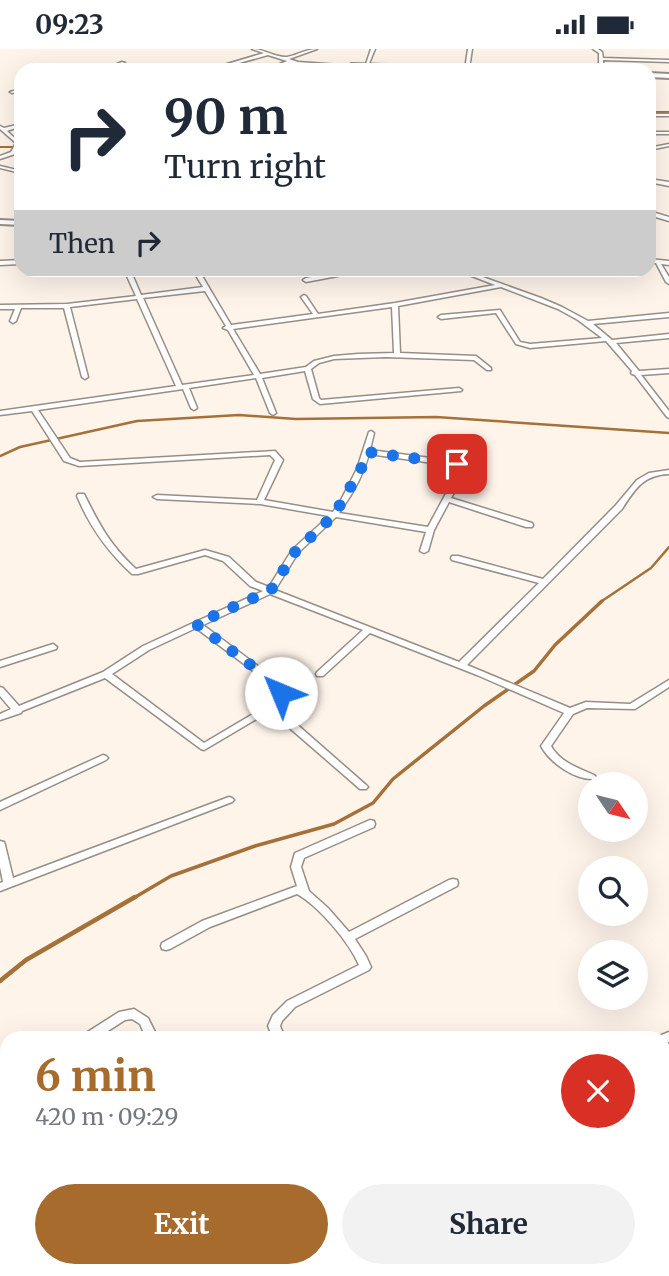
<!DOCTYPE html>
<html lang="en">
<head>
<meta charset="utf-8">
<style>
	body { margin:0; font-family:Merriweather,serif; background:#f2f2f3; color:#1f2937; height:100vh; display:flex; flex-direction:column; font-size:26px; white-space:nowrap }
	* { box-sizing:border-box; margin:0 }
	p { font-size:23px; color:#747a83 }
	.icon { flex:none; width:38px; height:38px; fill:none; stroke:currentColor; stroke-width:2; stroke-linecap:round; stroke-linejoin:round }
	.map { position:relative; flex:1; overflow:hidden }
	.panel { position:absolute; left:0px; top:982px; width:670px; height:247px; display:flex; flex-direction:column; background:#fff; border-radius:21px 21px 0 0; box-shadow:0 7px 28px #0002 }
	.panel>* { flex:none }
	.top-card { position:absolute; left:14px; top:14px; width:642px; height:214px; border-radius:21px; box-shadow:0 7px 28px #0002; background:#fff; color:#1f2937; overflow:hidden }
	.needle { width:46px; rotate:125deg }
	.controls { position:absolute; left:578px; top:723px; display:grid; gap:14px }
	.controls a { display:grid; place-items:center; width:70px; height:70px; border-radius:50%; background:#fff; box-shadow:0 7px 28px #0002; font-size:35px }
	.pin { position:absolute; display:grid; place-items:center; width:60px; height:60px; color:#fff; margin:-30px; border-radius:14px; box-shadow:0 4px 10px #0006 }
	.me { position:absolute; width:77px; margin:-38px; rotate:315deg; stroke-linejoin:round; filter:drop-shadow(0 0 5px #0008) }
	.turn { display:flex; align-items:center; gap:24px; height:147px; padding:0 35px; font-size:32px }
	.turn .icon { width:91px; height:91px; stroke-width:2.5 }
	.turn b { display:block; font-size:49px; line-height:60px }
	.then { display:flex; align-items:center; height:66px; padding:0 35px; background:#0003; gap:14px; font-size:26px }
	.round { display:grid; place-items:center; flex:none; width:74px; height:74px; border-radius:37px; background:#f2f2f3 }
	.headline { display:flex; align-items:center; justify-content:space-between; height:119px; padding:0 35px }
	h1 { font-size:42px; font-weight:700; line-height:52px; color:#a76c2d }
	.action { display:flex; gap:14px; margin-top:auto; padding:14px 35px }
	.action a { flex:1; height:80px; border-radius:42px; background:#a76c2d; color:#fff; font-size:28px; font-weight:700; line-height:80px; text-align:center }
	.action a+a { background:#f2f2f3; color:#1f2937 }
	.status { display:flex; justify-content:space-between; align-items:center; height:49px; padding:0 35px; background:#fff; direction:ltr }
	.status svg { height:19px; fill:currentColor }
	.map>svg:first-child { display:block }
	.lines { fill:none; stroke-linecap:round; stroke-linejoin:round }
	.stream-far3 { stroke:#a67039; stroke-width:2 }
	.stream-far2 { stroke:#a67039; stroke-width:2.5 }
	.stream-far1 { stroke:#a67039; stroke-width:3.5 }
	.stream { stroke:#a67039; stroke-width:4.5 }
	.minor-casing { stroke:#978e85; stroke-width:3 }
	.secondary-casing { stroke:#978e85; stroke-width:4 }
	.minor { fill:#fff; fill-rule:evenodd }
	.secondary { fill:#fff; fill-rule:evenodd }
	.route { stroke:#1a73e8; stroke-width:12; stroke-dasharray:0 21.6 }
</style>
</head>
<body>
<div class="status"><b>09:23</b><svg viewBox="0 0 49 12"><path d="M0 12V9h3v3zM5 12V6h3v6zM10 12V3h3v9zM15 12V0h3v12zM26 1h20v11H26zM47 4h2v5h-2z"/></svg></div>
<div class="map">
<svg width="669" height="1227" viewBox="0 0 669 1227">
	<rect width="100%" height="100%" fill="#fef4ea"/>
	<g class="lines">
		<path class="stream-far3" d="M649,63H669
			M0,98H21"/>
		<path class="stream-far2" d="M0,407L20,398L137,372L239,366L296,370L436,368L669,384
			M599,554L651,519L669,498"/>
		<path class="stream-far1" d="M132,850L171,827L255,797L334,775L373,754L393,730L484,657L534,622L555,596L602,552"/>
		<path class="stream" d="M0,932L26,911L135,848"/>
		<g class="minor-casing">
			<path id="minor" d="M252,0C264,0 276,9 287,8C298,6 306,0 317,0L289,10L298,13L353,17L351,18L298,15C287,12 278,21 266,21L287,12L268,6L214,21H207L264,4Z
				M371,0H375L368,17L365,18Z
				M468,0H472L469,20L466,21L465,20Z
				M593,0H598L602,3L603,9L669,11V13L603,11V21H599V4Z
				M122,13L125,14L109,21H103Z
				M21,40V42L12,44L10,43Z
				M649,65H669V67H649Z
				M21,75V77L7,82L21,95L15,105L0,110V107L11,103L16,94L0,80V77L4,79Z
				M649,83H669V85H649Z
				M669,95V97L649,101V99Z
				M0,117L21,122V124L0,119Z
				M649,130L669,133V137L649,133Z
				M649,162L669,168V172L649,166Z
				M649,210L669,212V216L661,215L669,228V235L666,233L656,214H649Z
				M21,211V215L0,216V212Z
				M192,220H198L231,276L313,265L301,248L304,246L306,247L318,265L395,254L495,236L454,220C460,220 464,222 470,223C475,224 486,220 492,220L477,226L541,249L562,258L588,272L669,264V268L593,275L612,291L669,285V289L616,294L639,322L669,320V324L641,326L669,362V369L667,368L635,326L632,325L631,324L632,322L606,292L530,299L516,295L496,264L441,270L438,268L441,266L500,261L520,293L530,295L602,289L578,271L558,260L501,238L398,257L400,304L476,307L491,319V321H487L474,311L386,308L334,310L319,314L311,320L319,349L321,351L459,339L462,341L461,342L320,355L313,350L305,322L262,329L276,364L273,366L270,364L256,329L189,339L197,359L194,361L191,359L183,340L38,361L70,409L80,413L275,402L283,411L264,451L333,463L341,451L357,420L369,383L371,382L374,384L370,401L460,413L465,424L451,449L532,474L533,476L532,478H526L449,453L434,481L428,502L424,504L420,502L426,483L336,468L298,504L275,541L459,613L539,534L452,511L451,509L452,507H458L543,530L616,456L637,431L649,424L669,421V425C643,426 635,440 622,460L467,616L570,659L586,653L630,655L669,631V638L635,660L587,659L573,665L551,697C560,713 578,719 594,726L596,728L594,730C575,731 550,714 541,697L564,664L477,626L370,584L323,627H317L316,625L317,623L363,581L270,545L203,576L278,632L285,644L276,657L366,736L368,738L366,740H360L270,662L204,701L201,700L105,629L22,662L21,664L0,671V665L11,660L0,647V638L3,639L19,657L103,623L143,597L263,542L250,537L223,512L205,506L138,525H132C107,502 90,478 77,447L78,445H84C100,477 110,496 136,520L205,501L229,508L256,533L269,538L292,501L329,467L260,455L157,450L153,448L157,446L257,451L275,411L270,406L79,417L64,412L32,362L0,366V362L176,337L137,250L70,258L88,328L85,330L82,328L64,259H21L16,272L13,274L10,272L15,260H0V256L67,255L136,247L126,225L129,223L132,225L141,246L203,238ZM205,242L226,277L223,279L228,281L254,326L182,336L143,249ZM392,258L394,304L358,305L334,307L314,312L306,318L260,325L233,280ZM369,405L454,417L457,424L428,478L339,464C352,446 363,427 369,405ZM196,579L272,636L276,644L268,656L204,694L112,625L149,601Z
				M359,220H374L306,233L303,231L306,229Z
				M53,595L57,598L56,600L0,618V612Z
				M103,706L106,707L108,709L106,711L0,761V753Z
				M229,748L232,749L234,751L232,753L0,842V834L3,833L0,818V792L4,793L5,796L13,829Z
				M370,771L374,772L375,775L374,778L304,809L301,818L309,842L328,859L349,883L449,831L453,830L457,831L458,834L457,837L355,890L366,907L371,918L369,921L295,958L282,972L280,977L285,989H273L268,977L273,966L287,952L359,916C349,893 319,857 297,845L210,878L170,900L166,901L162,900L161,897L162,894L202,872L297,837L291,818L295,804Z
				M134,960L148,969L158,989H146L140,975L132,970L125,971L97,989H81L83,986L119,963Z
				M669,983V993L663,995V989H658L659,987Z
				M483,984H503L507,986L509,989H477L479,986Z
				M7,1035V1047L0,1050V1038Z
				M7,1189V1202L0,1205V1192Z
				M277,1222H291V1227H277Z
				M635,1222H654L658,1227H638Z"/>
		</g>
		<g class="secondary-casing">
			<path id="secondary" d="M351,15L496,19L499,21L353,19L352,21H346Z
				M649,24L669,25V29L649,28Z
				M0,171L21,172V176L0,175Z"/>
		</g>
		<use href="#minor" class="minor"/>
		<use href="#secondary" class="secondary"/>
	</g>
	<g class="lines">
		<path class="route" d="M281,644L275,634L196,575L271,541L295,503L334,466L361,420L367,403L457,415"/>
	</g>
</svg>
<div class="controls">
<a><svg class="needle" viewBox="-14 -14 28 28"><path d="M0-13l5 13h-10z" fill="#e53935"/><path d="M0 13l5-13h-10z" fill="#747a83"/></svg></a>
<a><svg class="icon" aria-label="search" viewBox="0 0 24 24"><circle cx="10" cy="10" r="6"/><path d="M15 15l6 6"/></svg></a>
<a><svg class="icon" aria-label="layers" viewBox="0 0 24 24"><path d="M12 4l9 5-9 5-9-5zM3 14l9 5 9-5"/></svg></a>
</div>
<div class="pin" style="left:457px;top:415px;background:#d93025"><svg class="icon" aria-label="arrive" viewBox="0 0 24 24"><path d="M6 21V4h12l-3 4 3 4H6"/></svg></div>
<svg class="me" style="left:281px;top:644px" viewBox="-20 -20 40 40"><circle r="19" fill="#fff"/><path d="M0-13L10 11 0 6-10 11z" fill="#1a73e8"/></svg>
<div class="top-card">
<div class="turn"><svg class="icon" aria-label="right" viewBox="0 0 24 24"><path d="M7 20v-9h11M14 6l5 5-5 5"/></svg><div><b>90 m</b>Turn right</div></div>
<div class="then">Then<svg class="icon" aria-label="right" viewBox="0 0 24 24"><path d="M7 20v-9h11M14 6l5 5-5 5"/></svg></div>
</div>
<section class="panel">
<div class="headline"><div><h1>6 min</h1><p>420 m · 09:29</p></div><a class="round" style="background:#d93025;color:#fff"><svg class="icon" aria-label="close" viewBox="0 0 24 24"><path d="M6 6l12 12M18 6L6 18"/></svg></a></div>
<div class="action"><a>Exit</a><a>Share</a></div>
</section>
</div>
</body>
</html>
